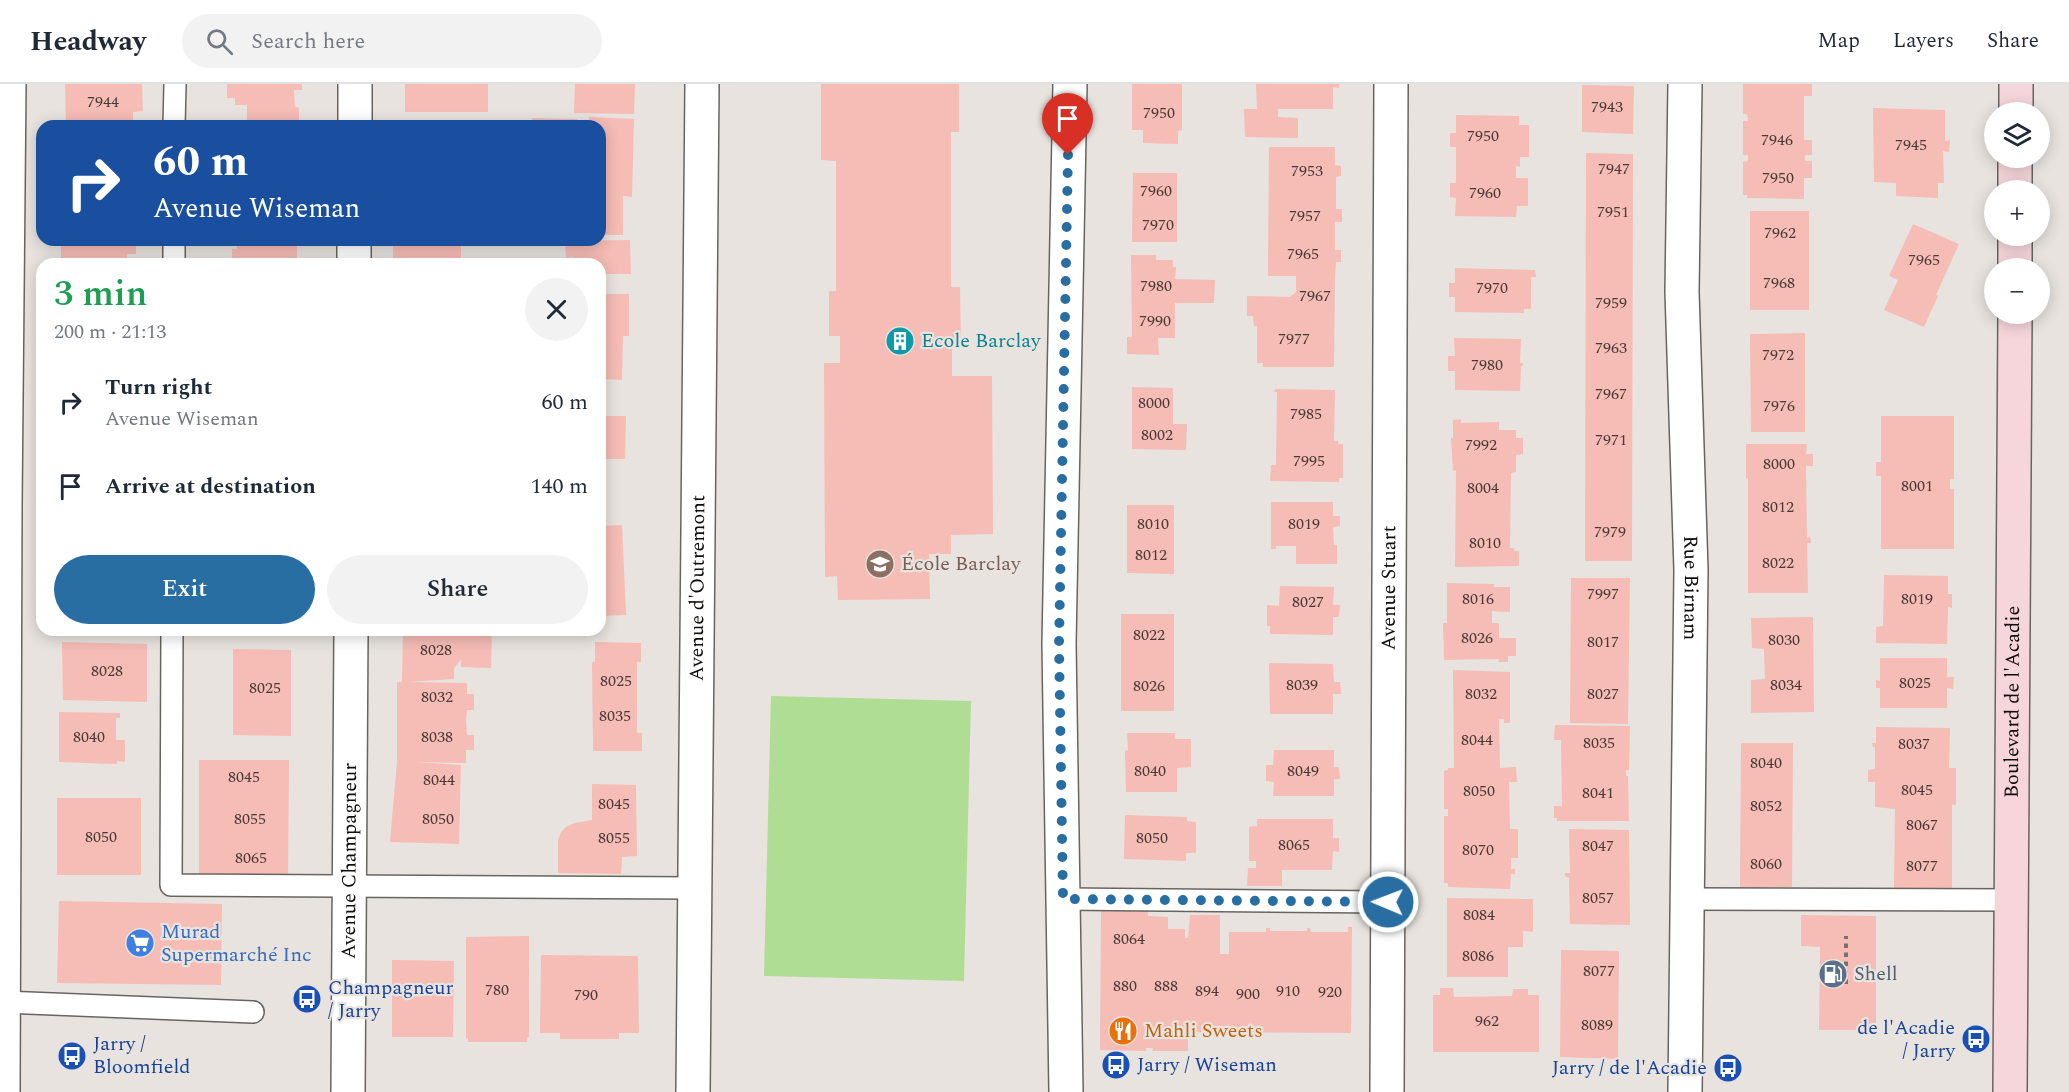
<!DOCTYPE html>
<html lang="en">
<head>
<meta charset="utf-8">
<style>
	body { margin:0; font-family:Spectral,serif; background:#f2f2f3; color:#1f2937; height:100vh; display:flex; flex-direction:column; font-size:22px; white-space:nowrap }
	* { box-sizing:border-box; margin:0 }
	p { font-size:20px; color:#747a83 }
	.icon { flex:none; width:33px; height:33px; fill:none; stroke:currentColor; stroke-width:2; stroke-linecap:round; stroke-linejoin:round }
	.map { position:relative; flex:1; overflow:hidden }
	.drawer { position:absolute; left:36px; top:174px; width:570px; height:378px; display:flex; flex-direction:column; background:#fff; border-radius:18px; box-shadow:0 3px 15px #0003 }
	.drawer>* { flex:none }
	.hud { position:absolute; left:36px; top:36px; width:570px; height:126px; border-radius:18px; box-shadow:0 3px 15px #0003; background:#1a4fa0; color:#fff; overflow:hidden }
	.fabs { position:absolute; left:1984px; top:18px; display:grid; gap:12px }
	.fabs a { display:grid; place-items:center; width:66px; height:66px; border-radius:50%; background:#fff; box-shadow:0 3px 15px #0003; font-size:30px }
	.pin { position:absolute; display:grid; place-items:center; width:51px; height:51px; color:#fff; margin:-62px -26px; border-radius:50% 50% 50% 0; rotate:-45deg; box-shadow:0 0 6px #0007 }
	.pin .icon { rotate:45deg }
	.me { position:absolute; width:66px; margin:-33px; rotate:271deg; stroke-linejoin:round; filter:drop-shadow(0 0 4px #0008) }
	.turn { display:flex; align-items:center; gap:21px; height:126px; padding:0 18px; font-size:27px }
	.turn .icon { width:78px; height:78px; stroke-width:2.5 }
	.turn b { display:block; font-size:42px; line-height:51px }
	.round { display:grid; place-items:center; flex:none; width:63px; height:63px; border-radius:32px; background:#f2f2f3 }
	.overview { display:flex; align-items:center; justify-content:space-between; height:102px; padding:0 18px }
	h1 { font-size:36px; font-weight:600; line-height:45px; color:#1e9e55 }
	.action { display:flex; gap:12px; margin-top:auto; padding:12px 18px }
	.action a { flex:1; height:69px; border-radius:36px; background:#286ea3; color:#fff; font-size:24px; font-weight:600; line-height:69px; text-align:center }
	.action a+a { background:#f2f2f3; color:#1f2937 }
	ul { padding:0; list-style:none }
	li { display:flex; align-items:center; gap:18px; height:84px; padding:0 18px }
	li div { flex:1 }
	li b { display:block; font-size:22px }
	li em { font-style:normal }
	header { display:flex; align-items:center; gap:36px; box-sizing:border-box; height:84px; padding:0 30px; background:#fff; border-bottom:2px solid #e0e1e3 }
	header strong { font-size:28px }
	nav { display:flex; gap:33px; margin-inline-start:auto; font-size:21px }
	.search { width:420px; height:54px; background:#f2f2f3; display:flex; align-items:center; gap:15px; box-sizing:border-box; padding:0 21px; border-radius:33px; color:#747a83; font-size:22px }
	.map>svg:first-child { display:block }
	.green { fill:#afdd93 }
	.building { fill:#f6bcb6 }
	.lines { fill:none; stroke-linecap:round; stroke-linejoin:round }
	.service-casing { stroke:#686560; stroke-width:24 }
	.minor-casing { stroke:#686560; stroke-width:36 }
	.secondary-casing { stroke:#686560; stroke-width:36 }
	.path { stroke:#74716e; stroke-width:4; stroke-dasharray:4.5 4.5; stroke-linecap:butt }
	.service { stroke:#fff; stroke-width:21 }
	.minor { stroke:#fff; stroke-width:33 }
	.secondary { stroke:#f6d6db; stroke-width:33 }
	.route { stroke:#286ea3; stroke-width:10; stroke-dasharray:0 18 }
	.labels { text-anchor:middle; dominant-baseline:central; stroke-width:4.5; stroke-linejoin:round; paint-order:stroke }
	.number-label { font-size:16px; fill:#493a36 }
	.culture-label { font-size:20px; fill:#0d838f; stroke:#e8e3de; text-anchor:start }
	.education-label { font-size:20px; fill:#785e54; stroke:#e8e3de; text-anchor:start }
	.street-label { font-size:20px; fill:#0f0e0c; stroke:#e8e3de }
	.shop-label { font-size:20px; fill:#366cbe; stroke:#e8e3de; text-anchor:start }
	.service-label { font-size:20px; fill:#4e5e75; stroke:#e8e3de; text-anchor:start }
	.transit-label { font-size:20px; fill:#164399; stroke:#e8e3de; text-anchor:start }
	.food-label { font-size:20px; fill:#c56008; stroke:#e8e3de; text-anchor:start }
</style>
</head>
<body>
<header>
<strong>Headway</strong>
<div class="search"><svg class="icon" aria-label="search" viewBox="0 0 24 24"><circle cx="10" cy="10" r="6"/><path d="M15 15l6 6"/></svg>Search here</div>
<nav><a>Map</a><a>Layers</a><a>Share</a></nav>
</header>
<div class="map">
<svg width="2069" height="1008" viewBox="0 0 2069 1008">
	<rect width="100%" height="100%" fill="#e8e3de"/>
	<path class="green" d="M771,612L971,617L964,897L764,892Z"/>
	<path class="building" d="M65,0H142L143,27L133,28V42H66Z
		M227,0H302V6H294L295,23L299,24V42H247V21H235V14H227Z
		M405,0H488V28H405Z
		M575,0H635L634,30L574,29Z
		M821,0H959V48H951V203H960L961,261H952V292H992L993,450L951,451V470H929L930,515L838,516L837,492L825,493L824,279H840V252H829V207H836V77L821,76Z
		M1132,0H1182V46L1178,47V60L1143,59V46H1132Z
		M1256,0H1339V4L1333,3V25H1278V33L1298,34V54L1245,53L1244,25H1257Z
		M1743,0H1812V12H1804V56H1812V71H1805V77H1812V94H1804V115L1747,114V111H1743V78L1748,77V71H1743V37H1748V34L1747,30H1743Z
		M1582,1L1634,2L1633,50L1582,48Z
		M1873,24L1945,26V57L1950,56L1949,68L1943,67L1944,99H1938V114L1896,112V99L1874,98Z
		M1456,31L1519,32V41H1529V73H1520V83L1516,82V94H1528V122H1517L1516,133L1455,132L1456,114L1450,113V99H1456V63H1450V49H1456Z
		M589,33L634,35L632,113L623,112V151H600V42H589Z
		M532,34L577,35V42H532Z
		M1269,63H1335V81L1341,82V92L1336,93V125H1342V138H1335V166H1341V178H1336L1335,192L1334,283H1263V279H1257V242H1254L1253,232H1247V212L1290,213L1296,208V192H1268Z
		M1586,69L1633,70L1632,477H1585Z
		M1133,89H1177V158H1132Z
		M1750,127H1809V226H1750Z
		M1913,140L1959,160L1936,211L1938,212L1924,243L1884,226L1898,196L1889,192Z
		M61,156H126V158H136V170H127V180H61Z
		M237,156H297V180H232V165H237Z
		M401,156H461V180H400V178L393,177V160H400Z
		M630,156L631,190H600V180H574L573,173L566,174L565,157Z
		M1131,171H1156V176H1173V183H1176L1175,195L1215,196L1214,219H1175V254H1158L1159,271L1127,270V253H1132Z
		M1455,184L1535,186L1536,193H1531V225H1524V229L1455,228V213H1449V199H1455Z
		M600,210H629V252H623L622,296L600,295Z
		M1805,249V348H1751L1750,250Z
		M1454,254L1521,255L1520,279H1523V282H1521L1520,307L1455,306V287H1448V272H1455Z
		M1132,303L1173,304V340H1187L1186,366L1132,365Z
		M1275,305L1335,306L1334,357H1338V360H1343V394H1339V398L1270,397L1271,381H1276L1277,308H1274Z
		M600,332H626L625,375H600Z
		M1881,332H1954V395H1950V405H1954V465H1881V392H1876V378H1881Z
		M1461,335V339L1499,338V346H1516V354H1523V370L1516,371V388L1511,389L1510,464H1514V467H1519V482L1455,483L1456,386L1453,387L1451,354H1453V336Z
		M1746,360H1807L1806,370H1813V382H1806L1807,454L1810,453L1811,456V459H1807L1808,509H1748V394H1746Z
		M1271,418H1333V432H1340V442L1333,443L1334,461H1337V480H1296V462H1276V465H1271Z
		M1127,421H1174V490L1127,489Z
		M622,441L626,531L600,532V442Z
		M1884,491L1948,492V510H1952V524L1948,523L1947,560L1876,559V543L1883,542Z
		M1571,494H1630L1628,640L1570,639Z
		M1447,499L1494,500V503H1510V528L1492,527V539H1499V554H1516V572H1508V578H1499L1498,575L1444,576L1443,539H1447Z
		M1280,502L1334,503L1333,521H1340L1339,533H1333V551L1270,550V542H1267V521L1279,522Z
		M1121,530H1174V627H1121Z
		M1813,533L1814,628L1751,629V596L1765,595L1764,565L1752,564L1751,534Z
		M403,546H492L491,584L461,583V576L454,584V595L408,598L467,599V610H474V626H467L466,638L467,651H474V666H466V679L414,678L461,681L459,760L390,758L397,678V598H402Z
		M62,558L147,560V618L63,616Z
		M595,558L641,559V578H637V649H642V667H593L592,578H595Z
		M233,565L291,566V652L233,651Z
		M1880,574H1947V593H1954L1953,605L1947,604V624H1880V604H1876V596L1880,597Z
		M1269,579L1333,580L1334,598H1340L1341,610H1333V630H1270Z
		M1453,586L1510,588V639H1504V635H1499L1500,684L1516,683L1517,698H1509L1510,745H1518V774H1511V785H1515V790H1511L1510,805L1448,803V799H1444V732H1448V725H1444V687L1448,686V684H1454Z
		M59,628L120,629V634H116V656H125V678L117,677V680L59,678Z
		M1555,641L1630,642L1629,686H1626V692H1628L1629,737H1557V734H1554V722H1562L1561,656H1554Z
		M1876,643L1950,644L1949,684H1956V721H1952V805H1894L1895,725L1875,723V698H1868V686L1875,685V663H1873L1872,659H1876Z
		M1127,649H1175V655H1191V683L1177,684V708H1126L1125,667L1128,666Z
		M1741,659H1793L1792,803L1740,804Z
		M1274,666H1334V683H1339L1340,695H1334V712H1273L1274,698L1266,697V681H1273Z
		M199,676H289L288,798L199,797Z
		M592,700L636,701L637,772L622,773L621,790L558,789V756L561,748L566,743L575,739L592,736Z
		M57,714H141V791H57Z
		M1125,731L1187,733V737L1196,738V769H1186V777L1124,775Z
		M1257,735H1333V754H1339V768L1333,767L1332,786H1282V802H1247L1248,784H1256V777H1249V743L1257,742Z
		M1569,745L1629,746L1630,841L1570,840L1569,794L1565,792V789H1570Z
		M1447,814L1533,815V848L1523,847V863H1508V893H1447Z
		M59,817L222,820L221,901L57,899Z
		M1101,827H1148V832L1168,833V845H1185V854H1188L1190,831H1220V870H1229V848H1266V844H1270V847H1307V844H1310L1311,848H1348V843H1352L1351,949L1188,948V967H1152L1153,964H1146V967L1100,966Z
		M1801,831L1876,832V946H1819L1820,863L1801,862Z
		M529,852V953H527V958H468V954H466V853Z
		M1561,866L1619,867L1618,975L1560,973Z
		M541,871L638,872L639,949H619V955H560V949H540Z
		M392,876L454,877L453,953H392Z
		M1440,904H1453L1454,913L1512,912L1513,905H1528V911H1539V968H1433V911H1440Z"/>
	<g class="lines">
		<g class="service-casing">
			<path id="service" d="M174,42L175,0
				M174,180V156
				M172,546L171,801L694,804
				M1063,815L1387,818
				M1687,815L2012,816
				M3,918L253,928"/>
		</g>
		<g class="minor-casing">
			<g id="minor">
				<path id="s1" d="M1685,0L1682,208L1691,486L1685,1008"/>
				<path d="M355,42V0"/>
				<path d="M354,180V156"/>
				<path d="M3,1008L5,421L9,0"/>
				<path id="s2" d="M348,1008L351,546"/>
				<path id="s3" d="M693,1008L702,0"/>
				<path d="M1066,1008L1059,560L1070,0"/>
				<path id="s4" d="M1387,1008L1391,0"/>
			</g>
		</g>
		<g class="secondary-casing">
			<g id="secondary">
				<path d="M2016,28V0"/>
				<path d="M2015,106V74"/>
				<path d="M2015,184V152"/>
				<path id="s5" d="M2010,1008L2015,230"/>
			</g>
		</g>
		<path class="path" d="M1846,900V852"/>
		<use href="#service" class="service"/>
		<use href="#minor" class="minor"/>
		<use href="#secondary" class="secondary"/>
	</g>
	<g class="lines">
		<path class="route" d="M1068,71L1059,560L1063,815L1388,818"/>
	</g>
	<defs>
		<g id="building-disc" transform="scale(1.5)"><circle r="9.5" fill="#0f9aa8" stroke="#e8e3de"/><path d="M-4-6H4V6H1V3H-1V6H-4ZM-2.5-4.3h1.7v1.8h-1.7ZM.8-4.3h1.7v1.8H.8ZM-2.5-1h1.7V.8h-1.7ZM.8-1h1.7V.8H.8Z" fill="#fff"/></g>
		<g id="school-disc" transform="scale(1.5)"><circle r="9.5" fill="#8d6e63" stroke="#e8e3de"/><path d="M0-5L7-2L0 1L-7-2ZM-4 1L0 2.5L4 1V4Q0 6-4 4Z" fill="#fff"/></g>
		<g id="supermarket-disc" transform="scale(1.5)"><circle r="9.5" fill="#3f7fe0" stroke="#e8e3de"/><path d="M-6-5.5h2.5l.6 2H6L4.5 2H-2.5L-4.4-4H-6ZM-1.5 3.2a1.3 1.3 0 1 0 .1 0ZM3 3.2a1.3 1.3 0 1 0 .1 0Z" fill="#fff"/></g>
		<g id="fuel-disc" transform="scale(1.5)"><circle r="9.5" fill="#5c6f8a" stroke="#e8e3de"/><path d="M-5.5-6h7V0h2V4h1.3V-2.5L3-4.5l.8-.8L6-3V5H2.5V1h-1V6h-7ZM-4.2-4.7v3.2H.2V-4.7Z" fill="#fff"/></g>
		<g id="bus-disc" transform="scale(1.5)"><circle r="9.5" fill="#1a4fb4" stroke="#e8e3de"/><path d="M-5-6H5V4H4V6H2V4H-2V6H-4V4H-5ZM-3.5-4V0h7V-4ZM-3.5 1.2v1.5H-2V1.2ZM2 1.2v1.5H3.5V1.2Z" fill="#fff"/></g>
		<g id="restaurant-disc" transform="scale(1.5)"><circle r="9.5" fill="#e8710a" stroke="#e8e3de"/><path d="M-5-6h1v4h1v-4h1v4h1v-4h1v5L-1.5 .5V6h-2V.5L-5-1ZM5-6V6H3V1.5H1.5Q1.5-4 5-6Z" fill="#fff"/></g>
	</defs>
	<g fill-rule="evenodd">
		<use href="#building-disc" x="900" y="257"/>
		<use href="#school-disc" x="880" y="480"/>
		<use href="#supermarket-disc" x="140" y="859"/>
		<use href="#fuel-disc" x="1833" y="890"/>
		<use href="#bus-disc" x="307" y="915"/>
		<use href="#restaurant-disc" x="1123" y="947"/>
		<use href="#bus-disc" x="1976" y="955"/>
		<use href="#bus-disc" x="72" y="972"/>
		<use href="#bus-disc" x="1116" y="981"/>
		<use href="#bus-disc" x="1728" y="984"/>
	</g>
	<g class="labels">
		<g class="number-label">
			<text x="103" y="18">7944</text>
			<text x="1607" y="23">7943</text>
			<text x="1159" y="29">7950</text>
			<text x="1483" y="52">7950</text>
			<text x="1777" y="56">7946</text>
			<text x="1911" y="61">7945</text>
			<text x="1614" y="85">7947</text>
			<text x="1307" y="87">7953</text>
			<text x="1778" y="94">7950</text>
			<text x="1156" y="107">7960</text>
			<text x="1485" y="109">7960</text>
			<text x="1613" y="128">7951</text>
			<text x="1305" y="132">7957</text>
			<text x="1158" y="141">7970</text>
			<text x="1780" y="149">7962</text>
			<text x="1303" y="170">7965</text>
			<text x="1924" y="176">7965</text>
			<text x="1779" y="199">7968</text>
			<text x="1156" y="202">7980</text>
			<text x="1492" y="204">7970</text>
			<text x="1315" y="212">7967</text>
			<text x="1611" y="219">7959</text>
			<text x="1155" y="237">7990</text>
			<text x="1294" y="255">7977</text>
			<text x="1611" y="264">7963</text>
			<text x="1778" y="271">7972</text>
			<text x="1487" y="281">7980</text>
			<text x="1611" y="310">7967</text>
			<text x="1154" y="319">8000</text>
			<text x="1779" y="322">7976</text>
			<text x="1306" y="330">7985</text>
			<text x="1157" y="351">8002</text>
			<text x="1611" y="356">7971</text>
			<text x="1481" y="361">7992</text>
			<text x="1309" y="377">7995</text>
			<text x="1779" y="380">8000</text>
			<text x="1917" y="402">8001</text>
			<text x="1483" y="404">8004</text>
			<text x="1778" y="423">8012</text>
			<text x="1153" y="440">8010</text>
			<text x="1304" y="440">8019</text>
			<text x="1610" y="448">7979</text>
			<text x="1485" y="459">8010</text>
			<text x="1151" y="471">8012</text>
			<text x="1778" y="479">8022</text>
			<text x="1603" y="510">7997</text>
			<text x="1478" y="515">8016</text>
			<text x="1917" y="515">8019</text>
			<text x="1308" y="518">8027</text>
			<text x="1149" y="551">8022</text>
			<text x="1477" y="554">8026</text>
			<text x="1784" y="556">8030</text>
			<text x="1603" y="558">8017</text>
			<text x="436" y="566">8028</text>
			<text x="107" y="587">8028</text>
			<text x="616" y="597">8025</text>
			<text x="1915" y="599">8025</text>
			<text x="1302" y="601">8039</text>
			<text x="1786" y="601">8034</text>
			<text x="1149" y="602">8026</text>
			<text x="265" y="604">8025</text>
			<text x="1481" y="610">8032</text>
			<text x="1603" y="610">8027</text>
			<text x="437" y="613">8032</text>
			<text x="615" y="632">8035</text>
			<text x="89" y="653">8040</text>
			<text x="437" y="653">8038</text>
			<text x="1477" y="656">8044</text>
			<text x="1599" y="659">8035</text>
			<text x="1914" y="660">8037</text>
			<text x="1766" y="679">8040</text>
			<text x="1150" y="687">8040</text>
			<text x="1303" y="687">8049</text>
			<text x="244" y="693">8045</text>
			<text x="439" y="696">8044</text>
			<text x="1917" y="706">8045</text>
			<text x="1479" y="707">8050</text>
			<text x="1598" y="709">8041</text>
			<text x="614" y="720">8045</text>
			<text x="1766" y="722">8052</text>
			<text x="250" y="735">8055</text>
			<text x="438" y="735">8050</text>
			<text x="1922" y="741">8067</text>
			<text x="101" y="753">8050</text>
			<text x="614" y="754">8055</text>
			<text x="1152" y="754">8050</text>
			<text x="1294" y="761">8065</text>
			<text x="1598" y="762">8047</text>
			<text x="1478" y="766">8070</text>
			<text x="251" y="774">8065</text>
			<text x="1766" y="780">8060</text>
			<text x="1922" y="782">8077</text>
			<text x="1598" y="814">8057</text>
			<text x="1479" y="831">8084</text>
			<text x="1129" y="855">8064</text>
			<text x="1478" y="872">8086</text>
			<text x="1599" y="887">8077</text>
			<text x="1125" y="902">880</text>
			<text x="1166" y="902">888</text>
			<text x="497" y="906">780</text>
			<text x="1207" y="907">894</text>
			<text x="1288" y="907">910</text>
			<text x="1330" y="908">920</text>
			<text x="1248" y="910">900</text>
			<text x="586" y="911">790</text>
			<text x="1487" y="937">962</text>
			<text x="1597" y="941">8089</text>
		</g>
		<g class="culture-label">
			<text x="921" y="257">Ecole Barclay</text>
		</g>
		<g class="education-label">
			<text x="901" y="480">École Barclay</text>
		</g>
		<g class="street-label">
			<text stroke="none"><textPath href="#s3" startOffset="504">Avenue d'Outremont</textPath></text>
			<text stroke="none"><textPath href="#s4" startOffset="504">Avenue Stuart</textPath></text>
			<text stroke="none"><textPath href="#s1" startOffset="504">Rue Birnam</textPath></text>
			<text stroke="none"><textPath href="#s5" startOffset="390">Boulevard de l'Acadie</textPath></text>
			<text stroke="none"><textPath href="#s2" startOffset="231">Avenue Champagneur</textPath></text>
		</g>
		<g class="shop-label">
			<text x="161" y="848">Murad<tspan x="161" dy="23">Supermarché Inc</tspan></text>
		</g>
		<g class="service-label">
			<text x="1854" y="890">Shell</text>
		</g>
		<g class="transit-label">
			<text x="328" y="904">Champagneur<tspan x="328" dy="23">/ Jarry</tspan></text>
			<text x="1955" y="944" text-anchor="end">de l'Acadie<tspan x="1955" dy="23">/ Jarry</tspan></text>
			<text x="93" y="960">Jarry /<tspan x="93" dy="23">Bloomfield</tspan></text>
			<text x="1137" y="981">Jarry / Wiseman</text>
			<text x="1707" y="984" text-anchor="end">Jarry / de l'Acadie</text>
		</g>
		<g class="food-label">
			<text x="1144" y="947">Mahli Sweets</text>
		</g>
	</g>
</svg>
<div class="fabs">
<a><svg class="icon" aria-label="layers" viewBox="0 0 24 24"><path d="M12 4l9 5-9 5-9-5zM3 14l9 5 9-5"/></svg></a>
<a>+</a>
<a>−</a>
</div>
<div class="pin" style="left:1068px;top:71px;background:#d93025"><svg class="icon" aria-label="arrive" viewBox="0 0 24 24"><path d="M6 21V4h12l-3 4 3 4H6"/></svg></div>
<svg class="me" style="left:1388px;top:818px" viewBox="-20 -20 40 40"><circle r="17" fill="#286ea3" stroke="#fff" stroke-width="3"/><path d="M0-11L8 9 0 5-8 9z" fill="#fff"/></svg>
<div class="hud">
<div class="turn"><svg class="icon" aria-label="right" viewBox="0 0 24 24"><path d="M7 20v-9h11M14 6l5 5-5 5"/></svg><div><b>60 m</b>Avenue Wiseman</div></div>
</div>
<section class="drawer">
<div class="overview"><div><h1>3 min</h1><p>200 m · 21:13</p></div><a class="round"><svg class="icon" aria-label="close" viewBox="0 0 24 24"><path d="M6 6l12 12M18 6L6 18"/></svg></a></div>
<ul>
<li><svg class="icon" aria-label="right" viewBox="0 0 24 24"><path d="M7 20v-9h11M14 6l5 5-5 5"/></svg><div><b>Turn right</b><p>Avenue Wiseman</p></div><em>60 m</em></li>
<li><svg class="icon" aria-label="arrive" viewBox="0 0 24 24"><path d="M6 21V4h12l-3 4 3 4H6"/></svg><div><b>Arrive at destination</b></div><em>140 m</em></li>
</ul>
<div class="action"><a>Exit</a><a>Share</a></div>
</section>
</div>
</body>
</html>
